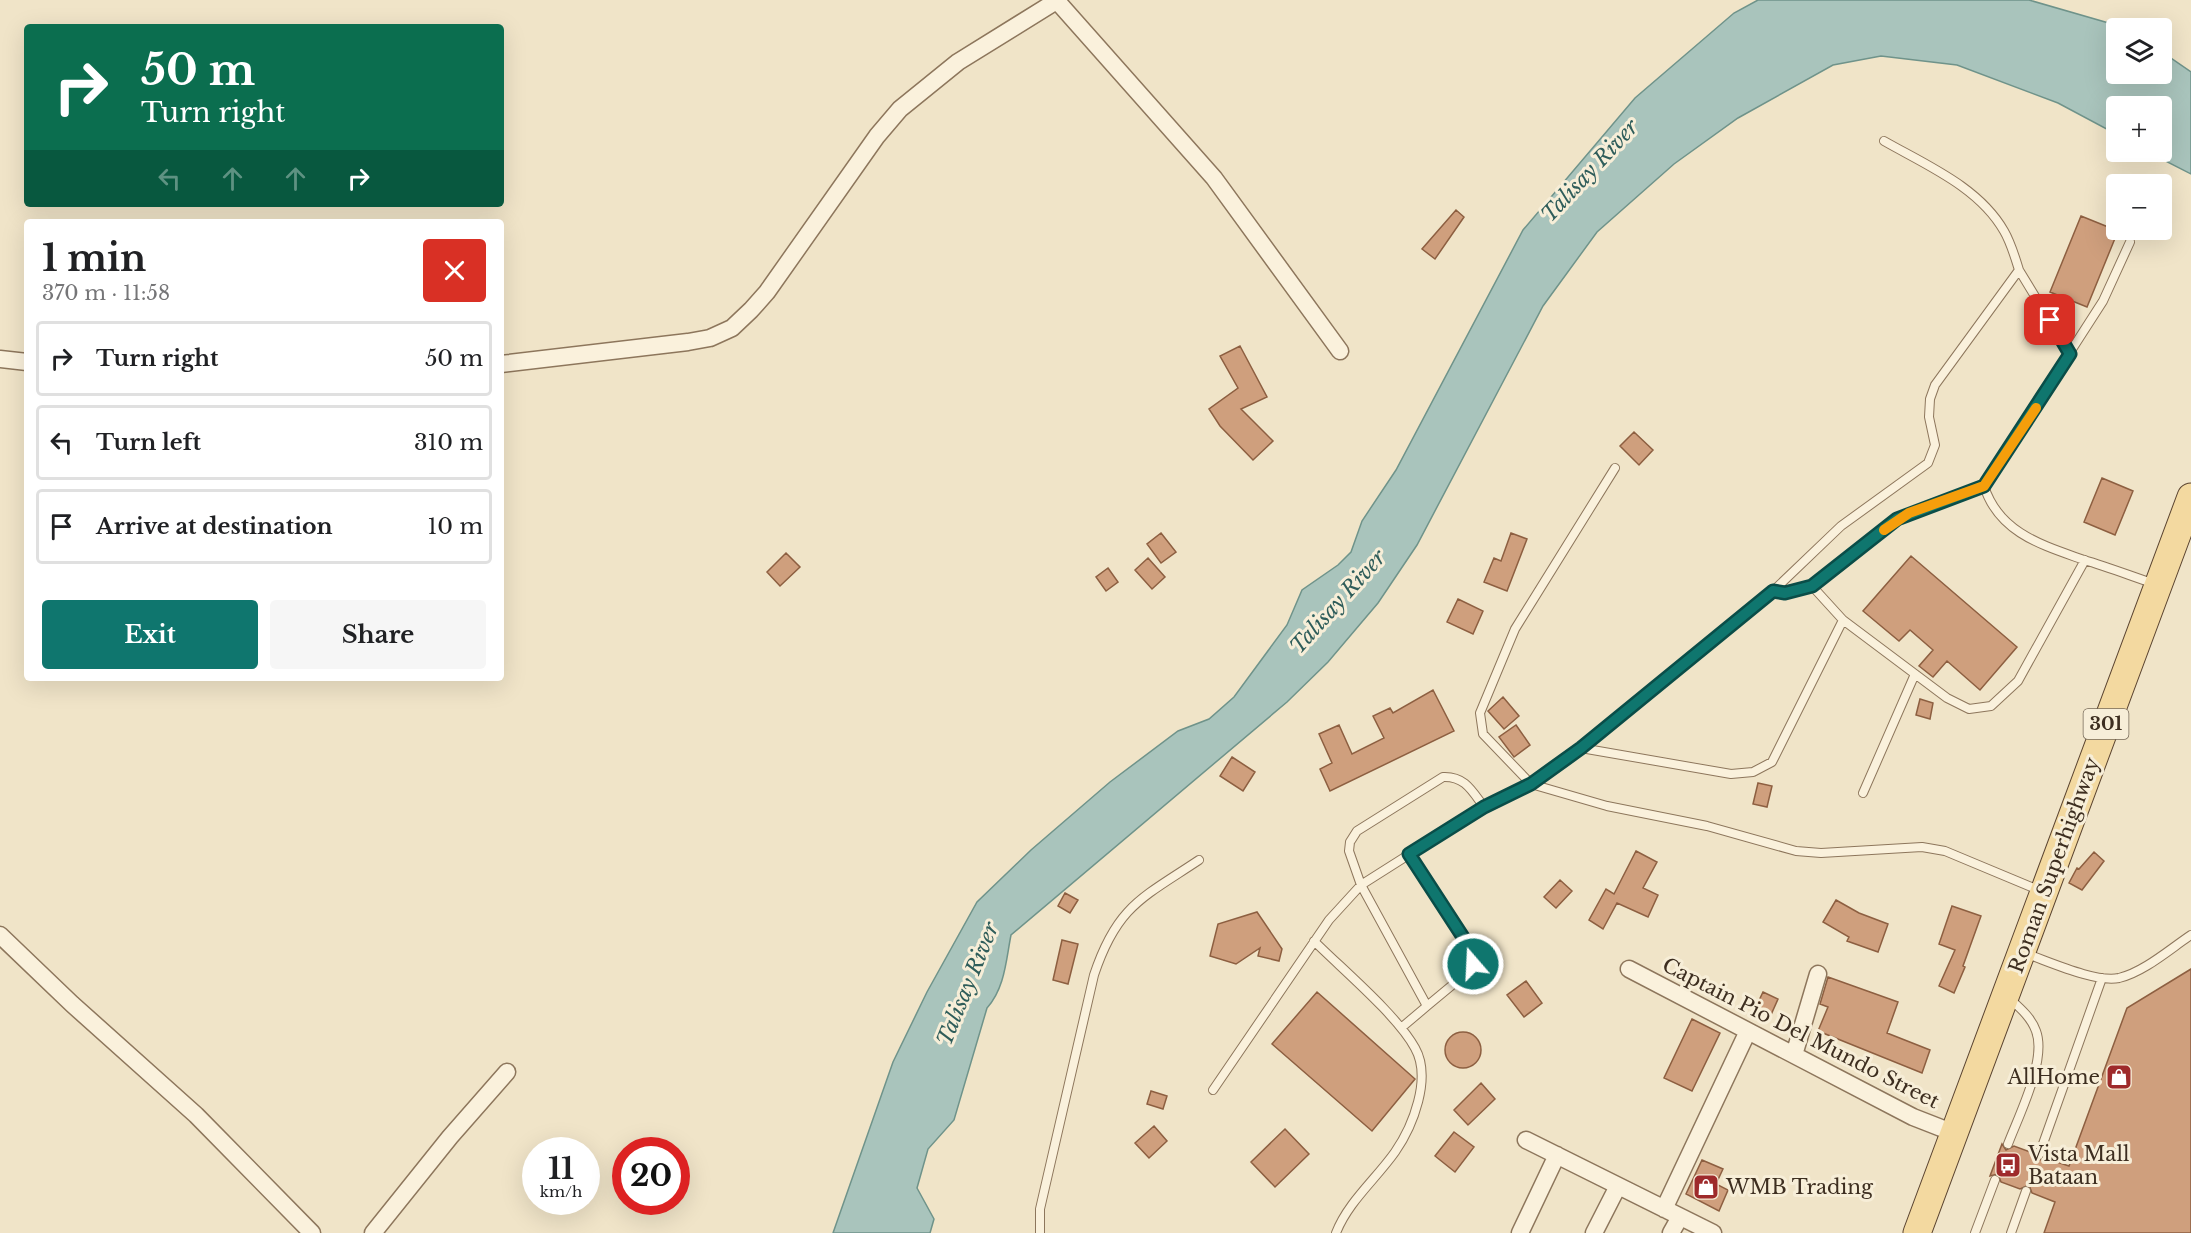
<!DOCTYPE html>
<html lang="en">
<head>
<meta charset="utf-8">
<style>
	body { margin:0; font-family:"Libre Baskerville",serif; background:#f6f6f6; color:#202124; height:100vh; display:flex; flex-direction:column; font-size:22px; white-space:nowrap }
	* { box-sizing:border-box; margin:0 }
	p { font-size:20px; color:#757577 }
	.icon { flex:none; width:33px; height:33px; fill:none; stroke:currentColor; stroke-width:2; stroke-linecap:round; stroke-linejoin:round }
	.map { position:relative; flex:1; overflow:hidden }
	.details { position:absolute; left:24px; top:219px; width:480px; height:462px; display:flex; flex-direction:column; background:#fff; border-radius:6px; box-shadow:0 6px 24px #0002 }
	.details>* { flex:none }
	.guide { position:absolute; left:24px; top:24px; width:480px; height:183px; border-radius:6px; box-shadow:0 6px 24px #0002; background:#0b6e4f; color:#fff; overflow:hidden }
	.fabs { position:absolute; left:2106px; top:18px; display:grid; gap:12px }
	.fabs a { display:grid; place-items:center; width:66px; height:66px; border-radius:6px; background:#fff; box-shadow:0 6px 24px #0002; font-size:30px }
	.speed { position:absolute; left:522px; top:1137px; display:flex; gap:12px; font-size:30px; font-weight:700; text-align:center }
	.speed>* { display:grid; place-content:center; width:78px; height:78px; border-radius:50%; background:#fff; box-shadow:0 6px 24px #0002; line-height:1 }
	.speed small { font-size:15px; font-weight:400 }
	.speed .limit { border:9px solid #d22; background:#fff; color:#111 }
	.pin { position:absolute; display:grid; place-items:center; width:51px; height:51px; color:#fff; margin:-26px; border-radius:12px; box-shadow:0 3px 9px #0006 }
	.me { position:absolute; width:66px; margin:-33px; rotate:341deg; stroke-linejoin:round; filter:drop-shadow(0 0 4px #0008) }
	.turn { display:flex; align-items:center; gap:21px; height:126px; padding:0 18px; font-size:27px }
	.turn .icon { width:78px; height:78px; stroke-width:2.5 }
	.turn b { display:block; font-size:42px; line-height:51px }
	.lanes { display:flex; align-items:center; height:57px; padding:0 18px; background:#0003; justify-content:center; gap:30px; direction:ltr }
	.lanes .off { opacity:.35 }
	.round { display:grid; place-items:center; flex:none; width:63px; height:63px; border-radius:6px; background:#f6f6f6 }
	.overview { display:flex; align-items:center; justify-content:space-between; height:102px; padding:0 18px }
	h1 { font-size:36px; font-weight:700; line-height:45px }
	.cta { display:flex; gap:12px; margin-top:auto; padding:12px 18px }
	.cta a { flex:1; height:69px; border-radius:6px; background:#0f766e; color:#fff; font-size:24px; font-weight:700; line-height:69px; text-align:center }
	.cta a+a { background:#f6f6f6; color:#202124 }
	ul { padding:0; list-style:none }
	li { display:flex; align-items:center; gap:18px; height:75px; margin:0 12px 9px; padding:0 6px; border:3px solid #e0e0e0; border-radius:6px }
	li div { flex:1 }
	li b { display:block; font-size:22px }
	li em { font-style:normal }
	.map>svg:first-child { display:block }
	.water { fill:#a9c4bc; stroke:#6f938a; stroke-width:1.5 }
	.building { fill:#cf9f7d; stroke:#8d5f41; stroke-width:1.5 }
	.lines { fill:none; stroke-linecap:round; stroke-linejoin:round }
	.lane-casing { stroke:#8d765c; stroke-width:10 }
	.street-casing { stroke:#8d765c; stroke-width:19 }
	.primary-casing { stroke:#5b4430; stroke-width:29 }
	.lane { stroke:#faf1dc; stroke-width:8 }
	.street { stroke:#faf1dc; stroke-width:16 }
	.primary { stroke:#f3d9a0; stroke-width:27 }
	.route-casing { stroke:#0a4d48; stroke-width:15 }
	.route { stroke:#0f766e; stroke-width:10 }
	.slow { stroke:#f59e0b; stroke-width:10 }
	.labels { text-anchor:middle; dominant-baseline:central; stroke-width:6; stroke-linejoin:round; paint-order:stroke }
	.shield { fill:#f7eed8; stroke:#756857; stroke-width:1.5 }
	.shield-label { font-size:18px; font-weight:bold; fill:#3d2e20 }
	.street-label { font-size:20px; fill:#3d2e20; stroke:#f7eed8 }
	.poi-label { font-size:20px; fill:#3d2e20; stroke:#f7eed8; text-anchor:start }
	.water-label { font-size:21px; font-style:italic; fill:#2f5d5a; stroke:#f7eed8 }
</style>
</head>
<body>
<div class="map">
<svg width="2191" height="1233" viewBox="0 0 2191 1233">
	<rect width="100%" height="100%" fill="#f0e4c8"/>
	<path class="water" d="M1758,0H2029L2126,28H2116V74H2162V52L2191,72V174L2148,152H2162V106H2116V134L2058,103L1957,65L1881,56L1833,65L1738,118L1674,164L1597,232L1543,306L1417,545L1378,603L1328,662L1287,702L1011,935C1006,960 1005,988 987,1008L954,1120L928,1149L917,1188L934,1219L930,1233H833L893,1062L927,992L977,902L1031,850L1110,782L1178,731L1209,719L1234,697L1287,625L1302,590L1338,565L1351,552L1362,521L1396,470L1523,230L1635,98L1734,13Z"/>
	<path class="building" d="M1456,210L1464,217L1435,259L1422,249Z
		M2081,216L2118,231L2087,307L2050,292Z
		M1240,346L1267,397L1241,409L1273,441L1253,460L1220,426L1209,409L1238,388L1220,356Z
		M1634,432L1653,450L1639,465L1620,446Z
		M2102,478L2133,491L2115,535L2084,522Z
		M1161,533L1176,552L1161,563L1147,544Z
		M1511,533L1527,539L1507,591L1484,582L1494,558L1501,561Z
		M786,553L800,567L780,586L767,572Z
		M1911,556L2017,647L1980,690L1947,661L1933,677L1919,666L1933,650L1910,630L1899,641L1863,611Z
		M1148,558L1165,577L1152,589L1135,570Z
		M1108,568L1118,582L1106,591L1096,577Z
		M1458,599L1483,611L1473,634L1447,622Z
		M1433,690L1454,731L1330,791L1320,769L1332,763L1319,734L1339,725L1352,754L1384,738L1373,716L1390,708L1393,713Z
		M1503,697L1519,716L1504,729L1488,711Z
		M1920,699L1933,703L1930,719L1916,715Z
		M1516,725L1530,745L1514,757L1499,737Z
		M1232,757L1255,772L1243,791L1220,776Z
		M1758,783L1772,786L1767,807L1753,804Z
		M1636,851L1657,862L1643,888L1658,895L1648,917L1617,903L1603,929L1589,920L1606,889L1614,894Z
		M2094,852L2104,861L2082,890L2069,883L2077,868L2079,869Z
		M1560,880L1572,891L1556,908L1544,897Z
		M1065,893L1078,900L1070,913L1058,906Z
		M1836,900L1859,913L1888,924L1878,952L1847,941L1849,937L1823,922Z
		M1952,906L1981,916L1963,966L1965,967L1954,993L1939,986L1955,950L1939,944Z
		M1257,912L1282,949L1279,961L1258,956L1260,948L1236,964L1210,956L1218,924Z
		M1062,940L1078,944L1068,984L1053,980Z
		M2191,969V1233H2044L2055,1202L2032,1193L2029,1185L2020,1189L2001,1182L1998,1174L1990,1176L2002,1144L2006,1150L2014,1146L2033,1153L2037,1161L2045,1158L2069,1166L2127,1008Z
		M1828,977L1898,1002L1887,1033L1930,1050L1922,1073L1818,1031L1828,1007L1820,1004Z
		M1526,981L1542,1003L1524,1017L1507,995Z
		M1317,992L1415,1079L1372,1131L1272,1044Z
		M1763,992L1778,999L1770,1017L1755,1009Z
		M1692,1019L1720,1033L1692,1091L1664,1078Z
		M1445 1050a18 18 0 1 1 36 0a18 18 0 1 1-36 0Z
		M1481,1083L1495,1099L1468,1125L1454,1110Z
		M1151,1091L1167,1096L1163,1109L1147,1104Z
		M1154,1126L1167,1141L1149,1158L1135,1143Z
		M1285,1129L1309,1154L1275,1187L1251,1162Z
		M1454,1132L1474,1147L1455,1172L1435,1156Z
		M1702,1160L1723,1169L1716,1184L1728,1190L1719,1211L1686,1194Z"/>
	<g class="lines">
		<g class="lane-casing">
			<path id="lane" d="M2019,270L2070,354
				M1615,468L1515,629L1480,713L1483,734L1531,784L1607,806L1707,826L1796,851L1821,853L1922,847L1945,851L2041,891
				M1984,486L2103,301L2130,242
				M1812,586L1843,620L1947,698L1969,709L1991,706L2018,681L2085,560
				M1773,591L1841,526L1928,463L1935,445L1929,417L1930,399L1935,385L2019,270C2015,257 2011,243 2004,231C1979,187 1926,165 1884,141
				M1581,748L1731,774L1753,772L1772,762L1843,620
				M1863,793L1915,674
				M1409,854L1474,954L1468,972L1427,1006
				M1314,941C1342,969 1397,1015 1415,1048C1432,1078 1413,1126 1395,1152C1376,1179 1348,1202 1336,1233
				M2024,953C2048,961 2095,983 2119,978C2144,972 2170,949 2191,935
				M1401,1028L1427,1006L1361,885L1349,851L1350,842L1357,831L1443,777C1465,776 1472,791 1484,807
				M1213,1090L1329,920L1361,885L1484,807L1531,784L1581,748L1773,591C1821,601 1866,537 1906,515C1929,502 1959,496 1984,486C1999,533 2042,545 2084,560C2108,567 2131,576 2155,584
				M2008,1144C2019,1115 2047,1060 2036,1031C2031,1017 2020,1008 2009,998
				M2039,1155L2102,978
				M1040,1233V1209L1094,975C1117,906 1142,898 1199,860
				M1975,1233L1995,1180
				M2011,1233L2026,1191"/>
		</g>
		<g class="street-casing">
			<path id="street" d="M1057,1L1214,178L1340,351
				M0,359L27,362
				M501,364L688,342L710,338L732,328L751,310L767,292L877,136L900,109L958,62L1058,0
				M0,935L72,1004L196,1115L312,1233
				M1629,969L1913,1117L1954,1133
				M1794,1055L1818,974
				M1526,1140L1713,1233
				M1664,1209L1748,1031
				M373,1233L450,1137L507,1072
				M1520,1233L1557,1155
				M1594,1233L1618,1186
				M1671,1233L1680,1217"/>
		</g>
		<g class="primary-casing">
			<path id="primary" d="M1917,1233L2191,497"/>
		</g>
		<use href="#lane" class="lane"/>
		<use href="#street" class="street"/>
		<use href="#primary" class="primary"/>
	</g>
	<g class="lines">
		<g class="route-casing">
			<path id="route" d="M1473,964L1474,954L1409,854L1484,807L1531,784L1581,748L1773,591L1785,593L1812,586L1897,519L1984,486L2070,354L2050,320"/>
		</g>
		<use href="#route" class="route"/>
		<path class="slow" d="M1884,530L1909,513L1984,486L2036,408"/>
	</g>
	<defs>
		<g id="shop-square" transform="scale(1.35)"><rect x="-9" y="-9" width="18" height="18" rx="4" fill="#9e2a2b" stroke="#f7eed8"/><path d="M-5-2.5h2.3a2.7 3.5 0 0 1 5.4 0H5L5.5 6h-11ZM-1.5-2.5h3a1.5 2.3 0 0 0-3 0Z" fill="#fff"/></g>
		<g id="bus-square" transform="scale(1.35)"><rect x="-9" y="-9" width="18" height="18" rx="4" fill="#9e2a2b" stroke="#f7eed8"/><path d="M-5-6H5V4H4V6H2V4H-2V6H-4V4H-5ZM-3.5-4V0h7V-4ZM-3.5 1.2v1.5H-2V1.2ZM2 1.2v1.5H3.5V1.2Z" fill="#fff"/></g>
	</defs>
	<g fill-rule="evenodd">
		<use href="#shop-square" x="2119" y="1077"/>
		<use href="#bus-square" x="2008" y="1165"/>
		<use href="#shop-square" x="1706" y="1187"/>
	</g>
	<g class="labels">
		<rect class="shield" x="2083.5" y="709" width="45" height="30" rx="4.5"/>
		<g class="shield-label">
			<text x="2106" y="724">301</text>
		</g>
		<g class="street-label">
			<text transform="translate(2054 865) rotate(-70)">Roman Superhighway</text>
			<text transform="translate(1801 1033) rotate(27)">Captain Pio Del Mundo Street</text>
		</g>
		<g class="poi-label">
			<text x="2100" y="1077" text-anchor="end">AllHome</text>
			<text x="2028" y="1154">Vista Mall<tspan x="2028" dy="23">Bataan</tspan></text>
			<text x="1726" y="1187">WMB Trading</text>
		</g>
		<g class="water-label">
			<text transform="translate(1590 171) rotate(-47)">Talisay River</text>
			<text transform="translate(1338 602) rotate(-48)">Talisay River</text>
			<text transform="translate(968 984) rotate(-68)">Talisay River</text>
		</g>
	</g>
</svg>
<div class="fabs">
<a><svg class="icon" aria-label="layers" viewBox="0 0 24 24"><path d="M12 4l9 5-9 5-9-5zM3 14l9 5 9-5"/></svg></a>
<a>+</a>
<a>−</a>
</div>
<div class="speed"><div>11<small>km/h</small></div><div class="limit">20</div></div>
<div class="pin" style="left:2050px;top:320px;background:#d93025"><svg class="icon" aria-label="arrive" viewBox="0 0 24 24"><path d="M6 21V4h12l-3 4 3 4H6"/></svg></div>
<svg class="me" style="left:1473px;top:964px" viewBox="-20 -20 40 40"><circle r="17" fill="#0f766e" stroke="#fff" stroke-width="3"/><path d="M0-11L8 9 0 5-8 9z" fill="#fff"/></svg>
<div class="guide">
<div class="turn"><svg class="icon" aria-label="right" viewBox="0 0 24 24"><path d="M7 20v-9h11M14 6l5 5-5 5"/></svg><div><b>50 m</b>Turn right</div></div>
<div class="lanes"><svg class="icon off" aria-label="left" viewBox="0 0 24 24"><path d="M17 20v-9H6M10 6l-5 5 5 5"/></svg><svg class="icon off" aria-label="ahead" viewBox="0 0 24 24"><path d="M12 20V5M6 11l6-6 6 6"/></svg><svg class="icon off" aria-label="ahead" viewBox="0 0 24 24"><path d="M12 20V5M6 11l6-6 6 6"/></svg><svg class="icon" aria-label="right" viewBox="0 0 24 24"><path d="M7 20v-9h11M14 6l5 5-5 5"/></svg></div>
</div>
<section class="details">
<div class="overview"><div><h1>1 min</h1><p>370 m · 11:58</p></div><a class="round" style="background:#d93025;color:#fff"><svg class="icon" aria-label="close" viewBox="0 0 24 24"><path d="M6 6l12 12M18 6L6 18"/></svg></a></div>
<ul>
<li><svg class="icon" aria-label="right" viewBox="0 0 24 24"><path d="M7 20v-9h11M14 6l5 5-5 5"/></svg><div><b>Turn right</b></div><em>50 m</em></li>
<li><svg class="icon" aria-label="left" viewBox="0 0 24 24"><path d="M17 20v-9H6M10 6l-5 5 5 5"/></svg><div><b>Turn left</b></div><em>310 m</em></li>
<li><svg class="icon" aria-label="arrive" viewBox="0 0 24 24"><path d="M6 21V4h12l-3 4 3 4H6"/></svg><div><b>Arrive at destination</b></div><em>10 m</em></li>
</ul>
<div class="cta"><a>Exit</a><a>Share</a></div>
</section>
</div>
</body>
</html>
